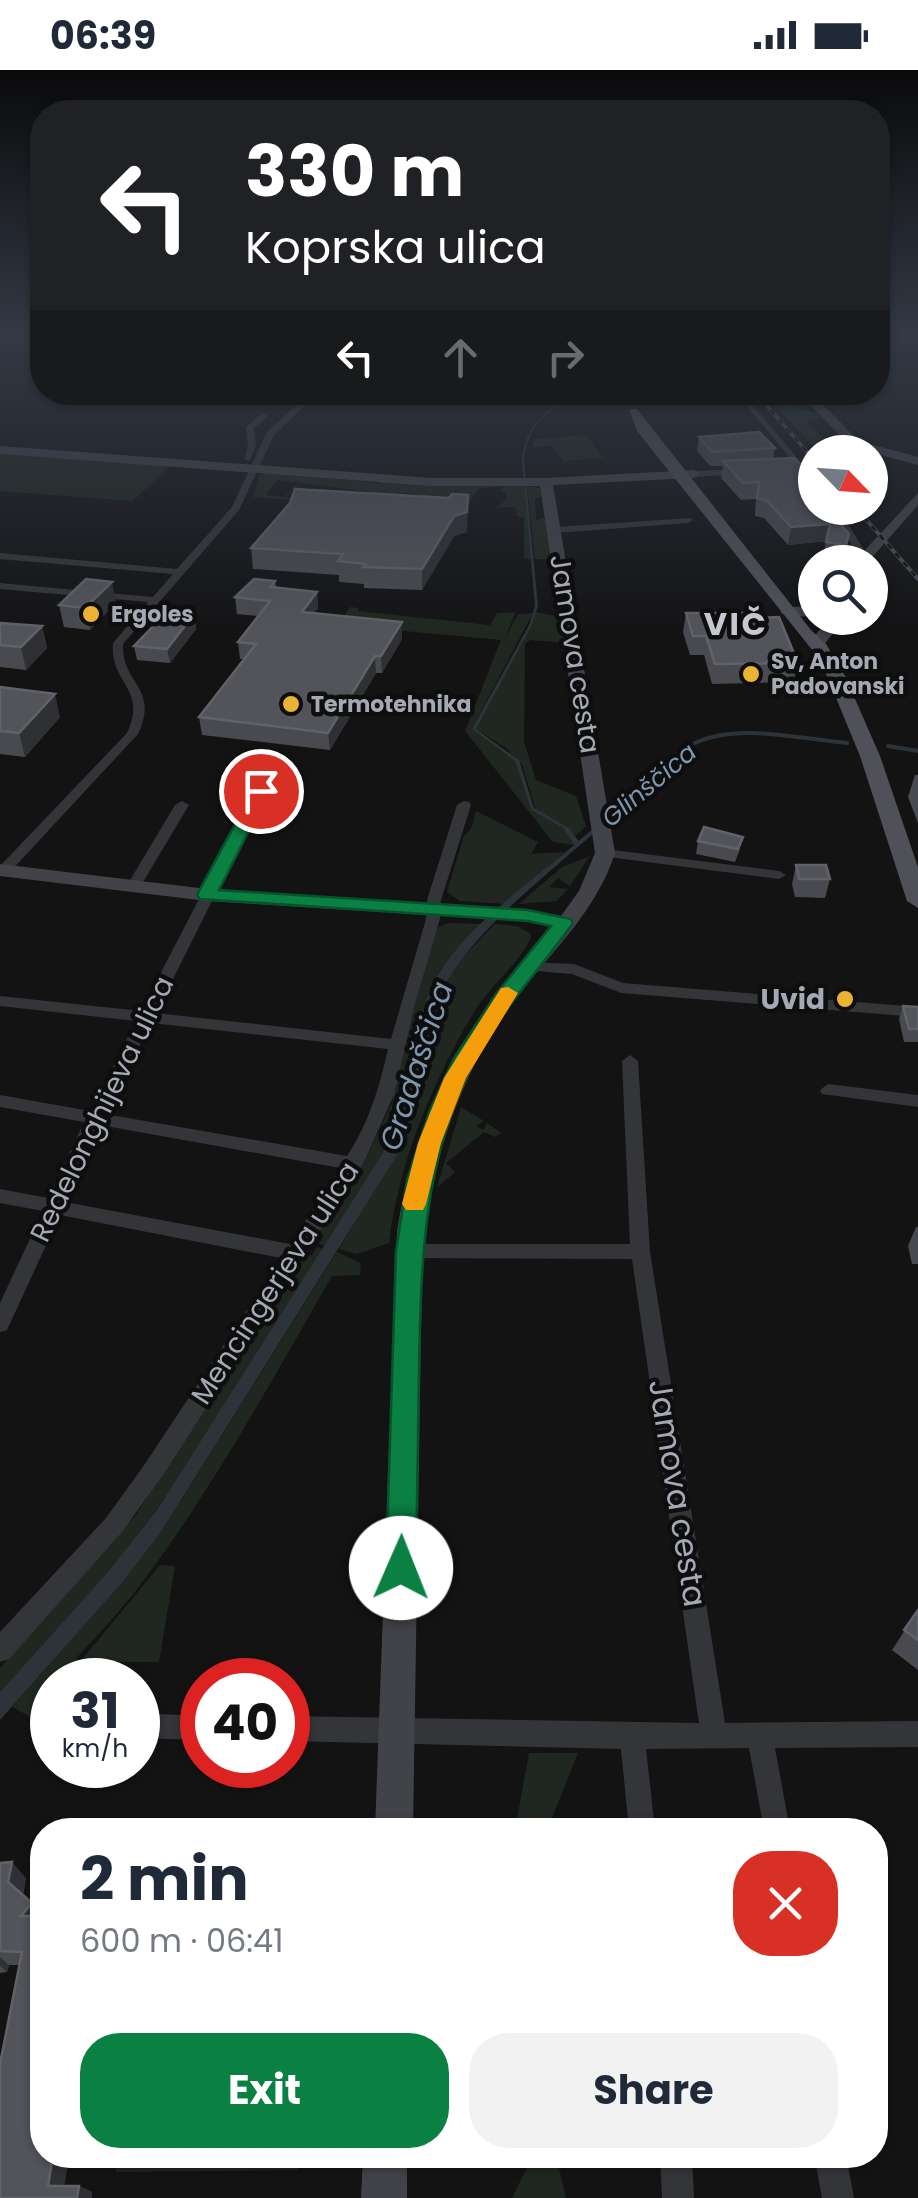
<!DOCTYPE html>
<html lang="en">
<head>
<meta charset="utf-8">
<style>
	body { margin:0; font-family:Poppins,sans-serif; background:#f2f2f3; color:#1f2937; height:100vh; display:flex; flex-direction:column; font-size:38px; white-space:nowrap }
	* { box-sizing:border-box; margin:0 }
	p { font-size:32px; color:#747a83 }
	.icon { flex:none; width:55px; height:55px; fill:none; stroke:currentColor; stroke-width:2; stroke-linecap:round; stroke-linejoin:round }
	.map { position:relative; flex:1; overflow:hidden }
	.side { position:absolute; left:30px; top:1748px; width:858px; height:350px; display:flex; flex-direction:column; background:#fff; border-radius:40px; box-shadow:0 2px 8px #0004 }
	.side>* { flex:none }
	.banner { position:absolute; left:30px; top:30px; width:860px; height:305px; border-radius:40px; box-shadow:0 2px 8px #0004; background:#202124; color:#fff; overflow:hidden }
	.needle { width:65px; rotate:115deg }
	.controls { position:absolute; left:798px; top:365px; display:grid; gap:20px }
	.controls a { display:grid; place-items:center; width:90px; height:90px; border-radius:50%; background:#fff; box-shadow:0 2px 8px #0004; font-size:50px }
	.speed { position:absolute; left:30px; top:1588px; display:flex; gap:20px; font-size:50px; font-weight:700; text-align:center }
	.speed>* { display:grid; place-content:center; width:130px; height:130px; border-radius:50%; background:#fff; box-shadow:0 2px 8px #0004; line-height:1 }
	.speed small { font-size:25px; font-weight:400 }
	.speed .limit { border:15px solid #d22; background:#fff; color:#111 }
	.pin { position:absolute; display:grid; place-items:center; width:85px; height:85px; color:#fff; margin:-42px; border:5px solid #fff; border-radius:50%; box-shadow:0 2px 10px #0007 }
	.me { position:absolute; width:110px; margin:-55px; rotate:1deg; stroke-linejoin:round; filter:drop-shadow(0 0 8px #0008) }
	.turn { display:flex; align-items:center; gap:35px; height:210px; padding:0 50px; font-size:45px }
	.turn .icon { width:130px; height:130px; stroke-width:2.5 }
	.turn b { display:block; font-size:70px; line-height:85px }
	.lanes { display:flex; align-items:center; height:95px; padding:0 50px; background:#0003; justify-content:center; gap:50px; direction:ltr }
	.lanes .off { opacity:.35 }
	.round { display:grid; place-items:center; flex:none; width:105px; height:105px; border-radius:40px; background:#f2f2f3 }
	.summary { display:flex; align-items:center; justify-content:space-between; height:170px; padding:0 50px }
	h1 { font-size:60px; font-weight:700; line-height:75px }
	.cta { display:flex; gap:20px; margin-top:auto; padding:20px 50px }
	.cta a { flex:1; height:115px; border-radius:40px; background:#0b8043; color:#fff; font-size:40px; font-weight:700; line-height:115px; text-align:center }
	.cta a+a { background:#f2f2f3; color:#1f2937 }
	.status { display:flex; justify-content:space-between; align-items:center; height:70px; padding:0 50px; background:#fff; direction:ltr }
	.status svg { height:28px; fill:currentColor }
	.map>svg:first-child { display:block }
	.green { fill:#1f2720 }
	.water { fill:#2c3339 }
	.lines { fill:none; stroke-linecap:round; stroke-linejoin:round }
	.stream { stroke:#2c3339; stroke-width:4 }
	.street { fill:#343539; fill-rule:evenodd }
	.secondary { fill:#424349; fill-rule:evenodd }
	.primary { fill:#505158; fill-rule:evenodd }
	.rail-casing { stroke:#4b4c52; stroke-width:4 }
	.rail { stroke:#0e0e0f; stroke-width:2.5; stroke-dasharray:6; stroke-linecap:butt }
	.wall { fill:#494a4f }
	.shaded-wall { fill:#2f3033 }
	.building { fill:#53545a; stroke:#606268; stroke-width:2.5 }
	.route { fill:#0b8043; stroke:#07532c; stroke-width:2.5 }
	.slow { fill:#f59e0b }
	.poi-dot { fill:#eab334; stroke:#0e0e0f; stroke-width:4 }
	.labels { text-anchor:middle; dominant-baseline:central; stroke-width:9; stroke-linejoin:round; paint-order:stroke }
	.far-poi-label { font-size:22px; font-weight:bold; fill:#a5a9b4; stroke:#0e0e0f; text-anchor:start }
	.far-water-label { font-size:25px; font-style:italic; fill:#7d96ae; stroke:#0e0e0f }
	.street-label { font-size:28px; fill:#a5a9b4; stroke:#0e0e0f }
	.poi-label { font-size:28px; font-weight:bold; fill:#a5a9b4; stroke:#0e0e0f; text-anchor:end }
	.water-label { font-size:30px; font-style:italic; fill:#7d96ae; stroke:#0e0e0f }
	.far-district-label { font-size:32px; font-weight:bold; letter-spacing:2.5px; fill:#c5c8d0; stroke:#0e0e0f }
	.near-street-label { font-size:32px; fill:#a5a9b4; stroke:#0e0e0f }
</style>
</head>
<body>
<div class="status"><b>06:39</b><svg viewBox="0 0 49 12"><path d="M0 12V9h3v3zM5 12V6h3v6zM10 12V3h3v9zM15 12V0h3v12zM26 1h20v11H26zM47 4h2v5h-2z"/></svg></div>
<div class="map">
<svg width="918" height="2128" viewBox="0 0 918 2128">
	<rect width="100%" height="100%" fill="#131314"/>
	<path class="green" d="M765,323H799L801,325H783L793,337L818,343L821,348L807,351L835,382H818L777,338L787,336L775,335Z
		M586,365L603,388L563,391L551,376L532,377L535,369Z
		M0,382L168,395L169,397L133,431L0,421Z
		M265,403L379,413L380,411L519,414L525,416L532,489H524V448L510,444L517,445L515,437L496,438L506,430L505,423L500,421L506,415L478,419L466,438C421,432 424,412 375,431L380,423L278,410L265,425L284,427L295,416L302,417H296L286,427L291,429L288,430L253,427L259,406Z
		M527,416L540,418L542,426L535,429L536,450L545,448L552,489H535Z
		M350,537L359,538L358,541L490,555L497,543L516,542L504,570L518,544L533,543L472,659L515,691L531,740L563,758L574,775L553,772L465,661L501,570L338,555Z
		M536,542L560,547L564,573L530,570L525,574L524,672L536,710L576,726L586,756L575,766L566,756L536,740L522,695L506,678L476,659Z
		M476,741L538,772L531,784L565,782L505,834L460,831L447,822L464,765L471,759Z
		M590,786L570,816L558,808L549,817L568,819L556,831L519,834L562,797Z
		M448,853L482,854C467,868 452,882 441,899C413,944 418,1001 400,1049C382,1094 351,1135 325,1176L319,1174L324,1165L319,1163L362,1096L392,1033L415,930L436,858Z
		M495,854L517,856L530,863L531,868C517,896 490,916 474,942C433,1011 399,1091 389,1173L357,1184L339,1179L406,1066L446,913L460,890Z
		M461,1037L484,1051L476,1056L483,1060L487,1053L501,1063L495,1067L484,1062L446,1093L455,1102L437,1117Z
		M317,1177L323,1179L157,1440L107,1503L0,1622V1598L135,1446L306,1184L312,1185Z
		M337,1182L361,1193L360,1205L332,1206C271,1312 212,1420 138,1518C113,1550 84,1579 57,1610H52L33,1648L12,1637L121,1514L159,1465Z
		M160,1495L175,1496L159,1592H80Z
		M529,1683H578L547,1760H515Z
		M118,2085H299L298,2100L116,2102Z
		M533,2085H556L566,2128H512Z"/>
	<path class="water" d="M589,323C552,338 529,346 524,391L538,536L532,555L476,659L519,690L534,738L569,758L581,774C541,810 456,876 440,929C424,981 421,1034 397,1085L159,1465L121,1514L0,1650V1622L107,1503L157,1440L381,1086C413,1030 407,979 429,923C451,866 528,815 574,775L563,758L531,740L515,691L472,659L529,555L535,536L522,391C525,352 553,331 589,323Z"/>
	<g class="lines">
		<path class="stream" d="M888,676L918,681
			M605,751C632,725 659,691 693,674C737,652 800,669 847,673
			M577,775L597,758"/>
		<path class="street" d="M902,266H918V270Z
			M266,322H319L274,365L239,440L123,574C121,614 160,617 138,664L9,803H0V796L127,663C148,618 109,613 113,573L148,532L0,519V513L153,527L173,504L0,489V483L177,499L232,437L267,362L304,329Z
			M747,336H753L815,409V418Z
			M262,343L269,345L254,358L256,375L250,390H244L248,375L246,357Z
			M747,399L744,404L694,407L690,404L694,401Z
			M830,438H838L869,488L867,490H861Z
			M691,448L693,450L688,453L555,463L550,460L555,457Z
			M261,717L267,721L156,943L391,969L426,849L427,830L457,735L464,731L469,732L471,735L441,830L440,849L415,933L394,1025L363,1094L163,1405L122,1462L9,1589L0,1592V1562L106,1448L147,1391L281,1188L60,1145L7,1260L0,1262V1233L43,1141L0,1133V1119L48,1128L84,1052L0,1037V1025L90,1041L136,951L0,936V926L141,941L255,721ZM151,953L388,979C379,1018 369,1053 347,1086L105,1044ZM100,1055L340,1098L290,1174L65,1132Z
			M182,731L189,735L140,817L133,821L128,820L126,817L175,735Z
			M605,779L779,801L786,805L779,809L600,786V780Z
			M529,892L574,894L623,913L918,937V947L621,923L572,904L524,900L521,897Z
			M630,985L638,991L650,1182L725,1653L918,1651V1677L775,1678L790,1760H764L749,1678L646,1679L655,1760H629L621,1679L288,1671V1646L699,1653L632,1189L409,1188L402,1186L399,1181L402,1176L409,1174H630L622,991Z
			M828,1014L918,1025V1037L822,1024L820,1020Z
			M138,1643L202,1646V1670L138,1668Z
			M660,2085H692L694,2128H662Z
			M814,2085H846L854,2128H822Z"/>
		<path class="secondary" d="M798,322H810L859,371L918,387V395L851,377Z
			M0,376L432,408H546L694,400L700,404L694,408L553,415L615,783C597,840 552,881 517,927C457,1006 428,1100 422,1197L413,1760H375L397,1161C418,1034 471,953 552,857L527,851L207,831L0,806V794L207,819L527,839L561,846L579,821L595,783L540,416H432L0,384Z
			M918,423V435L868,492H854Z
			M815,536V546L788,547L780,542L788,537Z
			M829,548H845L823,576H811L809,573Z
			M363,2085H407V2128H361Z"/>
		<path class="primary" d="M629,339H637L811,560L826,574L845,606L880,686L918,797V838L907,831L860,686L827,606L813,581L637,361Z"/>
		<g class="rail-casing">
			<path id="rail" d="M755,322L815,391
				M856,438L918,509"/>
		</g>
		<use href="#rail" class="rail"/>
	</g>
	<path class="wall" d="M699,367L775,378L773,389L815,407L812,423L849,464L842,492L823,490L826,471L788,475L764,448L755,446L756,429L741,430L721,408L723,396H710L697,381Z
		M467,462L454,466L422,520L364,518V514L339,512V505L253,499L251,478Z
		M275,511L276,517L317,522L318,538L314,543L402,569L382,603H376L330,680L202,665L199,647L244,589H240L238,572L258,546L237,544L235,527Z
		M116,533L90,560L64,557L59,535Z
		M686,543L755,548L798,593L794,612L712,614L704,585H690L683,562Z
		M194,544L196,559L170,593L137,590L134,576Z
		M0,553L42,556L47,578L26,600L0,597Z
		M0,617L60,647L25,687L0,684Z
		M915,705H918V753L908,727Z
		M698,771L740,779L735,792L696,784Z
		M796,795L830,809L825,828L795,827L792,814Z
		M903,936L918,937V972H904L899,949Z
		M916,1157H918V1194H912L908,1176Z
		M918,1540V1600L892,1580Z
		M0,1793L26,1808L23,1825L42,2085H69L64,2116H79L92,2122L0,2128L20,1895H9L7,1902L0,1903Z"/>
	<path class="shaded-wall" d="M468,425L467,462L454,466L422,520V499Z
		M830,454L827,471L788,475L791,457Z
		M112,512L116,533L90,560L85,538Z
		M317,522L318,538L303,558L302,542Z
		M194,544L196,559L170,593L167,579Z
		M402,552V569L382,603L381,586Z
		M42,556L47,578L26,600L21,577Z
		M375,586L376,603L330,680L328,663Z
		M55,624L60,647L25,687L19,663Z
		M12,1792L26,1808L22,1827L8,1812Z
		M32,1833L42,1845V1851L21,1846Z
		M0,1887L9,1895L7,1902L0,1896Z
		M53,2085H69L63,2123L48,2116Z
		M79,2116L92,2122V2128H77Z"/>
	<path class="building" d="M759,362L775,378L712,382L699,367Z
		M794,388L815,407L800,409L815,426V438H826L849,464L846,475L826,472L830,454L791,457L767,431L757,428L759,412L743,413L723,391Z
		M295,419L449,428L452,424L468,425L467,442L454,446L422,499L363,497L366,494L338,491L343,484L251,478L290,433Z
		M86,509L112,512L85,538L59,535Z
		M254,509L275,511L271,517L317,522L302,542L402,552L381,586H375L328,663L199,647L256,574L238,572L270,531L235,527Z
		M167,542L194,544L167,579L134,576Z
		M686,543H753L755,548L779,547L798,593L715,594L706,566H693Z
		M0,553L42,556L21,577L0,575Z
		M0,617L55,624L19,663L0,661Z
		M704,757L743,767L738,779L698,771Z
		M796,795H826L830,809H799Z
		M903,936L918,937V959H909Z
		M918,1540V1570L904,1560Z
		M12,1792L8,1812L32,1833L21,1846H42V2085H53L48,2116H79L77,2128H0V1994L22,1882L0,1881V1793Z"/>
	<linearGradient id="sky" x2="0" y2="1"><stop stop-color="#0a0a0b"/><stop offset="0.47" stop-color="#333945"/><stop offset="1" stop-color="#333945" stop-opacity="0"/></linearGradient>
	<rect width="918" height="564" fill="url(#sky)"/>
	<path class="route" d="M261,716L269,721L219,820L528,840L571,849L573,853C541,898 502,939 475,989C423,1087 421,1192 419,1300C418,1366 417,1432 416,1498L411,1509L401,1513L390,1509L386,1498L396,1181L407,1110L430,1040L454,988L496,924L551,856L528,851L200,829L197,825L253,721Z"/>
	<path class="slow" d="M508,917L518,923L466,1008L441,1073L426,1134L423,1140H406L402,1134L418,1073L444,1008L501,918Z"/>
	<g class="poi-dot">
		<circle cx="91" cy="544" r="10"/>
		<circle cx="751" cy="604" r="10"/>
		<circle cx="291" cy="634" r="10"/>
		<circle cx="845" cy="929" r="10"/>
	</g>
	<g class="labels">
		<g class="far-poi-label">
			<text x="111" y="544">Ergoles</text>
			<text x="771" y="591">Sv, Anton<tspan x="771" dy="25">Padovanski</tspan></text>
			<text x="311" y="634">Termotehnika</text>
		</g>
		<g class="far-water-label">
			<text transform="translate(649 715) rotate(-40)">Glinščica</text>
		</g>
		<g class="street-label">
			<text transform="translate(575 584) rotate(81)">Jamova cesta</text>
			<text transform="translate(102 1039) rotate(-64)">Redelonghijeva ulica</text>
			<text transform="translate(275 1213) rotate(-57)">Mencingerjeva ulica</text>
		</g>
		<g class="poi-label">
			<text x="825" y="929">Uvid</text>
		</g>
		<g class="water-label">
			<text transform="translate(416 996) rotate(-72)">Gradaščica</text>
		</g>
		<g class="far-district-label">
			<text x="736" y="553">VIČ</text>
		</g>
		<g class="near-street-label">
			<text transform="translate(678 1423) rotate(81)">Jamova cesta</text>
		</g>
	</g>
</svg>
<div class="controls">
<a><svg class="needle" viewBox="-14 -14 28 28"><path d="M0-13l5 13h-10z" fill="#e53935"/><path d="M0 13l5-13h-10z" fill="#747a83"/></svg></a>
<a><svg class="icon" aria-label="search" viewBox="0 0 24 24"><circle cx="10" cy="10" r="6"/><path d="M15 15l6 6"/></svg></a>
</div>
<div class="speed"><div>31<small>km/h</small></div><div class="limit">40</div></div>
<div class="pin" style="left:261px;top:721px;background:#d93025"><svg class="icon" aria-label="arrive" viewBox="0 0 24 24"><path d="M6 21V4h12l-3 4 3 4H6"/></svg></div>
<svg class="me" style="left:401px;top:1498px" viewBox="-20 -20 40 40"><circle r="19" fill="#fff"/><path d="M0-13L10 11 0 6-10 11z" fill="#0b8043"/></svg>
<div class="banner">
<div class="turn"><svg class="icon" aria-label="left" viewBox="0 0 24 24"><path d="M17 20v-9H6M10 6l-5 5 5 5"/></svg><div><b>330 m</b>Koprska ulica</div></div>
<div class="lanes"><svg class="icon" aria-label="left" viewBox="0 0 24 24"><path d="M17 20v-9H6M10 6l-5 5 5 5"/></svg><svg class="icon off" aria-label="ahead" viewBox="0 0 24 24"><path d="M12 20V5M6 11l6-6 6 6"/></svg><svg class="icon off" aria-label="right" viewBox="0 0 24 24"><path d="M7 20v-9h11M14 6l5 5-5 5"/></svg></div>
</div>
<section class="side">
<div class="summary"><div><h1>2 min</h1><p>600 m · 06:41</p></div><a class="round" style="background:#d93025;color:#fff"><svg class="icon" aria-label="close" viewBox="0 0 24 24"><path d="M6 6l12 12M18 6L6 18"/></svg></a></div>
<div class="cta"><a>Exit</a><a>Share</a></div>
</section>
</div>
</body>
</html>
